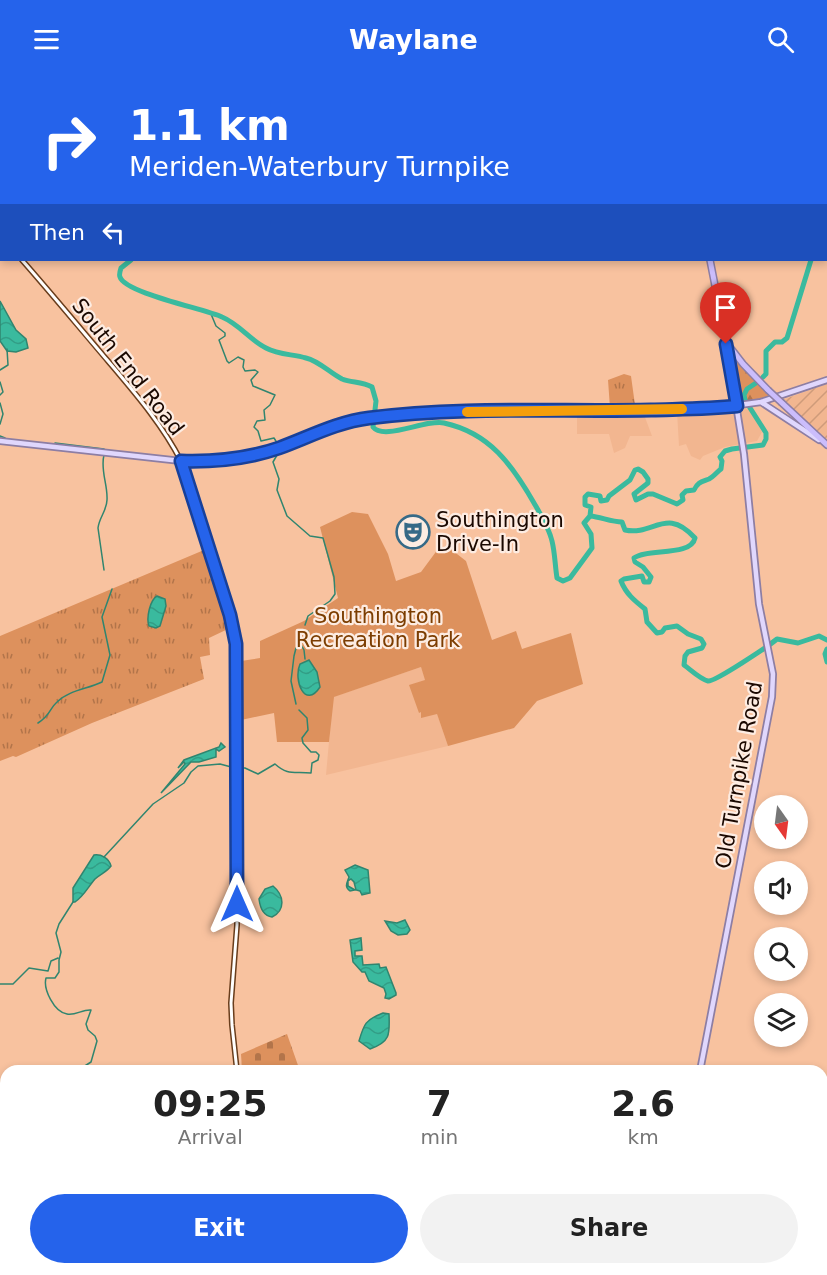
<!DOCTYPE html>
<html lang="en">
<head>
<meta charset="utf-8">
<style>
	body { margin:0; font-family:"DejaVu Sans",sans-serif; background:#f2f2f2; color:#222; height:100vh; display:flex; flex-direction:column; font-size:22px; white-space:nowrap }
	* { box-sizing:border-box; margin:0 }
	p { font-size:20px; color:#767676 }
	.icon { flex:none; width:33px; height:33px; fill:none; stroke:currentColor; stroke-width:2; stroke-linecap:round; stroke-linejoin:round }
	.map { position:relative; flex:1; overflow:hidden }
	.panel { position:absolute; left:0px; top:987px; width:828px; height:210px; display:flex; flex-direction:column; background:#fff; border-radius:18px 18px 0 0; box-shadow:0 3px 9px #0003 }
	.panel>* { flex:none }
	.hud { position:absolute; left:0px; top:0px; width:828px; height:183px; box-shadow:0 3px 9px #0003; background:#2563eb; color:#fff; overflow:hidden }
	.needle { width:39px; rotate:166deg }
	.controls { position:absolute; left:754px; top:717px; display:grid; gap:12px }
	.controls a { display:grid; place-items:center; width:54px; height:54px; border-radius:50%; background:#fff; box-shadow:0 3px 9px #0003; font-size:30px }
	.pin { position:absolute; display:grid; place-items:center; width:51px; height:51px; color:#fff; margin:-62px -26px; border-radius:50% 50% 50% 0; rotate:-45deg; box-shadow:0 0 6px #0007 }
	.pin .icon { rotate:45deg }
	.me { position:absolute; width:66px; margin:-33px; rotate:0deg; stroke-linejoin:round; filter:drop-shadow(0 0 4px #0008) }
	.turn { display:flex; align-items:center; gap:21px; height:126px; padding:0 30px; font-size:27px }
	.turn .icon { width:78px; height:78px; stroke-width:2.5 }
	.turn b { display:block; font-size:42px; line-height:51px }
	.then { display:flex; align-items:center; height:57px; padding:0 30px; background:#0003; gap:12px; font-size:22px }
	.eta { display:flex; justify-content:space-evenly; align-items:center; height:102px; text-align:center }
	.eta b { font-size:36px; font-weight:800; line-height:42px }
	.action { display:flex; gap:12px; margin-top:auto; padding:12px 30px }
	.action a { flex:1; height:69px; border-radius:36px; background:#2563eb; color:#fff; font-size:24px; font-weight:800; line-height:69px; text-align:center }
	.action a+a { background:#f2f2f2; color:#222 }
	header { display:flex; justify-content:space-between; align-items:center; height:78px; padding:0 30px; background:#2563eb; color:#fff; font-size:27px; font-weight:800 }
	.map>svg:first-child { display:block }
	.built { fill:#f2b690 }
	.industrial { fill:url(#industrial-furrows) }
	.grass { fill:url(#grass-tufts) }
	.forest { fill:url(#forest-firs) }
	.wetland { fill:url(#wetland-marsh) }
	.cemetery { fill:url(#cemetery-stones) }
	.park { fill:#dd915d }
	.water { fill:url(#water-waves); stroke:#30856f; stroke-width:1.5 }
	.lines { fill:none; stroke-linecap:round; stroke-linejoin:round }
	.stream { stroke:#30856f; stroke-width:1.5 }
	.river { stroke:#3aba9e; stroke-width:5 }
	.minor-casing { stroke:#693d1c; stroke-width:6 }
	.major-casing { stroke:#8d7ea4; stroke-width:8 }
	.highway-casing { stroke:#8d7ea4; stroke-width:8 }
	.minor { stroke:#fff; stroke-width:3 }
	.major { stroke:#e0d7fd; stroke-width:4.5 }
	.highway { stroke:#cbbdfc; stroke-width:5 }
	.highway-bridge-casing { stroke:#8d7ea4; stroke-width:8; stroke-linecap:butt }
	.highway-bridge { stroke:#cbbdfc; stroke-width:5 }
	.route-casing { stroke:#184099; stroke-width:15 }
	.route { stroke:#2563eb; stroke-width:10 }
	.slow { stroke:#f59e0b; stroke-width:10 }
	.labels { text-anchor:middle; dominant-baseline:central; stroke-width:4.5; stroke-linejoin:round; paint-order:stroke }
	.street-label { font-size:21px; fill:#1a0800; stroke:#fdece2 }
	.poi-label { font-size:21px; fill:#1a0800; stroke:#fdece2; text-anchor:start }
	.park-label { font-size:21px; fill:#7c3d01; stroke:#fdece2 }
</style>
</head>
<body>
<header><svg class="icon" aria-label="menu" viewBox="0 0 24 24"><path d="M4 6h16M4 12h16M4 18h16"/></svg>Waylane<svg class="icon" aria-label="search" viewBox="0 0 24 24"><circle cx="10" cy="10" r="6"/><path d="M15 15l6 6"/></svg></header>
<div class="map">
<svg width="827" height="1197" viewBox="0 0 827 1197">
	<defs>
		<pattern id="industrial-furrows" width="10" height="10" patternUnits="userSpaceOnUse" patternTransform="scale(1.5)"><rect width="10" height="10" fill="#f2b690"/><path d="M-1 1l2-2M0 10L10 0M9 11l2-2" fill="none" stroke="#cf9b7a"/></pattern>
		<pattern id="grass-tufts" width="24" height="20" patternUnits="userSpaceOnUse" patternTransform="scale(1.5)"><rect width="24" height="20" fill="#dd915d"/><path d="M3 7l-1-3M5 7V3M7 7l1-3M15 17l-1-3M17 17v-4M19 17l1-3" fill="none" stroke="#b2744a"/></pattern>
		<pattern id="forest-firs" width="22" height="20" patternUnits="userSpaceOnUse" patternTransform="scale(1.5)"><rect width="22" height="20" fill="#dd915d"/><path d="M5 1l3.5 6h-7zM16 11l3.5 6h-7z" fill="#b2744a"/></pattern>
		<pattern id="wetland-marsh" width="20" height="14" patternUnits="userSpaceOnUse" patternTransform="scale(1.5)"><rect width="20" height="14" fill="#dd915d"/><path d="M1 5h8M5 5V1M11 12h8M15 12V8" fill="none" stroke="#b2744a"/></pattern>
		<pattern id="cemetery-stones" width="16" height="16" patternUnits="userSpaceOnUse" patternTransform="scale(1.5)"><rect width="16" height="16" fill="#dd915d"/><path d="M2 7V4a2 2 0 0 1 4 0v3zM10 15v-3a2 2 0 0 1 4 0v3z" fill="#b2744a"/></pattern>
		<pattern id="water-waves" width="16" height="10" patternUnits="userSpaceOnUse" patternTransform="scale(1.5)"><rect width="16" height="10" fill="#3aba9e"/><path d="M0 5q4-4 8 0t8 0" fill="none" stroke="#329e86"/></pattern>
	</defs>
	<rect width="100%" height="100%" fill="#f8c29f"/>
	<path class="built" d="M749,331L762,354L757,363L725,369L703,378L700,382L691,378L686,366L679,368L677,334Z
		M580,334H643L652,358H630L625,370L614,375L609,356H577V337Z
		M421,589L448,668L326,697L333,619Z"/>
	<path class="industrial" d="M827,306V363L782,322Z"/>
	<path class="grass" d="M624,296L631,298L635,327L633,330H610L608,302Z
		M204,472L230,550L209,560L210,577L200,579L204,601L92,645L16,679L13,678L0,683V558Z"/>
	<path class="forest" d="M737,282L770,318V319L742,324L739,322L732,287Z"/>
	<path class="wetland" d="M177,1191H225V1197H185Z"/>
	<path class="cemetery" d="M287,956L300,993H242L241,976Z"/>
	<path class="park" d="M352,434L368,436L388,476L396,503L421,494L438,471L448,469L466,483L492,562L516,553L522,571L571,555L583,606L537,623L514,650L448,668L437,636L421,640V634L419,635L409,607L425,602L421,589L334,619L329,664H277L274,635L241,642V583L260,580V563L304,543L338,520L320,449Z"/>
	<path class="water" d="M0,223L16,252L26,261L28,270L16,274L7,273L0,263Z
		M157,518L165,521L166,528L160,548L156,550L149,548C146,540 150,522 157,518Z
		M309,582L317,594L320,609C305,632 293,602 300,586Z
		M221,665L225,669L219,673L216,671V679L199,684H191L161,715L185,686L184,684L178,690L184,682L219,669Z
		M94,777C101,776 109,780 111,788C107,794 100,796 95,801C88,809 84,818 75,824H73V810Z
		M355,787L368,792L370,815L362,817L360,813L356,812L354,804L351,801L348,803V808L355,812L350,813C344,809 347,805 349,799L345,792Z
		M273,808C284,817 286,832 272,839C263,838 260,829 259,821L265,811Z
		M405,842L410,852L407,856L398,857L391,853L385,843L397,845Z
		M361,860L362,872L355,873V878H362L363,887L379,886L380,890L386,889L396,915V917L389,921L385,920L386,916L384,910L369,903L365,894H362L353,884L350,862Z
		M383,935L389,936C390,957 390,964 370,971L359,963C364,946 365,942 383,935Z
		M296,1191H375L373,1195L367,1197H297Z
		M597,1191H659L658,1197H595Z"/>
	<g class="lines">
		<path class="stream" d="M0,151L2,150
			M211,236L216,248L225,255V258L219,262L227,283L229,285L238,279L244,282L243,289L245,293L255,292L258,294L251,302L253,308L275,317L270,327L264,332L265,342L257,343L254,349L258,353L261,363L274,360L279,368
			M0,292L8,287L7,271
			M0,304L3,314L0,317
			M0,325L3,336L0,346
			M0,358L5,360
			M55,365L104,371
			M280,372L273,384L279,401L277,412L287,438L310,458L323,460L334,499L335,516L330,523L308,538L305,547
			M104,492L98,450C99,440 107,432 107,422C108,407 100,392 104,377
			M300,565L304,572L305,581
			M296,626L291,603L294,578L296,570L307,557L308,553
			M38,645C51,637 49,631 57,624C69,612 88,611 102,604L110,577L102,539L112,511
			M104,779L153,726L184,705L191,694L198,688L220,686L235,690H245L258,696L275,686C288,698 295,693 311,695L312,685L318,682L319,677L316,674H311L303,665L302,660L308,652L307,640L299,632
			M73,824L59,846L56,855L61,874L59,882V894L55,900H46C43,911 54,934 67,936C75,938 83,931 91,932L86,946L88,952L95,958L97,963L91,984L77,993
			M0,906H13L29,890L48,893L51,883L58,880
			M0,1079L2,1067L6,1062"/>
		<path class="river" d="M14,2V0
			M826,144H827
			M131,182L121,190C120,193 119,197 120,199C125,215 205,231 222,239C239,246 250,262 266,270C279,277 293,276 306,280C319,283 330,295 342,301C352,305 362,303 372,309L376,323L373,349C384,363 425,341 444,345C490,355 512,387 534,425C541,437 549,450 552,463C555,475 555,488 557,500L563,503L570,500L592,470L591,456L584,445L590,438C601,439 611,444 622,444L625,452C654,458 666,428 695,460C691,479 647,470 634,480L635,484L643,489L651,499L649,504H644L642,498L624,501L621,503C626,516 635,523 645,531L647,544L657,555L662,554L665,550L677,548L688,556L701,561L704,566L702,570L688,574L685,578L684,587C691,592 700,601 708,603C715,604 770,567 777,561L798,565L819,558L827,562
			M763,299L766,296V273L775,264H782L787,260L811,182
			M590,438L591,429L585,427V419L588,416L600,418L601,423L607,422L609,418L630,402L635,392L638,391L643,394L648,401V405L634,416L636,422L648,416H653L677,426L683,422L682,417L686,413L694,412C698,404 701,404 709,401C713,399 717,394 721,391L722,383L720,379L725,373L732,371L763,367L766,361V355L745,322L744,317L747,311L756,305
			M827,571L825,576L827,584"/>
		<g class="minor-casing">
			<path id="minor" d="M0,156L2,158
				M22,182C51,215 79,249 108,283C135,315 162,346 181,383L230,537L236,566L237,585V847L231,925L232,947L237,993
				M245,1191L246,1197"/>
		</g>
		<g class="major-casing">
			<path id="major" d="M761,324L819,362
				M0,363L181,383H209L251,378L281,369L337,347L370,340L492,333L710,331L761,324L827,302
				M700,993L772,619L773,596L759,526L744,376L726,264
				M0,1009L6,1014
				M170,1191L177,1197
				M686,1191L687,1197"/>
		</g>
		<g class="highway-casing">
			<path id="highway" d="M534,0L542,2
				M677,0V2
				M393,2L404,0
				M476,2L487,0
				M492,2L506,0
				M626,2L627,0
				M0,55H2
				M0,66H2
				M710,182L726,264L743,286L768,312
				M782,325L827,367"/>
		</g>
		<use href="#minor" class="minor"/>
		<use href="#major" class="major"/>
		<use href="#highway" class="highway"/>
		<g class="highway-bridge-casing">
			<path id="highway-bridge" d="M768,312L782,325"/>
		</g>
		<use href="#highway-bridge" class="highway-bridge"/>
	</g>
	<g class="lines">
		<g class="route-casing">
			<path id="route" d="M237,826L236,566L230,537L181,383C214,384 247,381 279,370C309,359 337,344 369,340C462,328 558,334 651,332C680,331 708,331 737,328L726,266"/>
		</g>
		<use href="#route" class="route"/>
		<path class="slow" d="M467,334L682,331"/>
	</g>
	<defs>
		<g id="theatre-ring" transform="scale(1.725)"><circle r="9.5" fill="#fdece2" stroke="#366a87" stroke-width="1.5"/><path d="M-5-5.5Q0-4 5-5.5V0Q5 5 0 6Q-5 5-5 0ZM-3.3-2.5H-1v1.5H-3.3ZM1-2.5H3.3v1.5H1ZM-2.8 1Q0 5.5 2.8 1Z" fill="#366a87"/></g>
	</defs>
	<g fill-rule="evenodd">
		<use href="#theatre-ring" x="413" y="454"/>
	</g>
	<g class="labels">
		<g class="street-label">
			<text transform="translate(128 289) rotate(52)">South End Road</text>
			<text transform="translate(739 697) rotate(-80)">Old Turnpike Road</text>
		</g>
		<g class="poi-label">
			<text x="436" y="442">Southington<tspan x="436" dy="24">Drive-In</tspan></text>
		</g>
		<g class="park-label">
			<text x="378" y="538">Southington<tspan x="378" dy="24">Recreation Park</tspan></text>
		</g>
	</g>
</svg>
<div class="controls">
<a><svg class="needle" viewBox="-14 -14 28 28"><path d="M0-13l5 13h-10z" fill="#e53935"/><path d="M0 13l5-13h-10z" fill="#767676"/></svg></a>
<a><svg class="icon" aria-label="sound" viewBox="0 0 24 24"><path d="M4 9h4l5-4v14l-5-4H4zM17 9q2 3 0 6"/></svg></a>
<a><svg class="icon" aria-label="search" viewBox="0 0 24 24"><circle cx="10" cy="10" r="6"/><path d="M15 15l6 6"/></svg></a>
<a><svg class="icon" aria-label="layers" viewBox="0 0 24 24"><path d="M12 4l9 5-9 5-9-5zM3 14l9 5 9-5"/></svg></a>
</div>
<div class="pin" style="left:726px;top:266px;background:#d93025"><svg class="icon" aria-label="arrive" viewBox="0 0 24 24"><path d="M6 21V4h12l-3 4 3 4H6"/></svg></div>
<svg class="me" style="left:237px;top:826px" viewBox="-20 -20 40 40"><path d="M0-17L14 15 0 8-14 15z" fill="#2563eb" stroke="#fff" stroke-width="4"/></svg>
<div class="hud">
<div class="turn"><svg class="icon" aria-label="right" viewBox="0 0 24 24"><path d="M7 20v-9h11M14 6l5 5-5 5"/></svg><div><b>1.1 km</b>Meriden-Waterbury Turnpike</div></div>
<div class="then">Then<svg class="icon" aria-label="left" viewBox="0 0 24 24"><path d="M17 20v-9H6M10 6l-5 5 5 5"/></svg></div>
</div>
<section class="panel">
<div class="eta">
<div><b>09:25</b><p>Arrival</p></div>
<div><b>7</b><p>min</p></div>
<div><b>2.6</b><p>km</p></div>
</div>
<div class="action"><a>Exit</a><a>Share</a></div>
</section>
</div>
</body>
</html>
